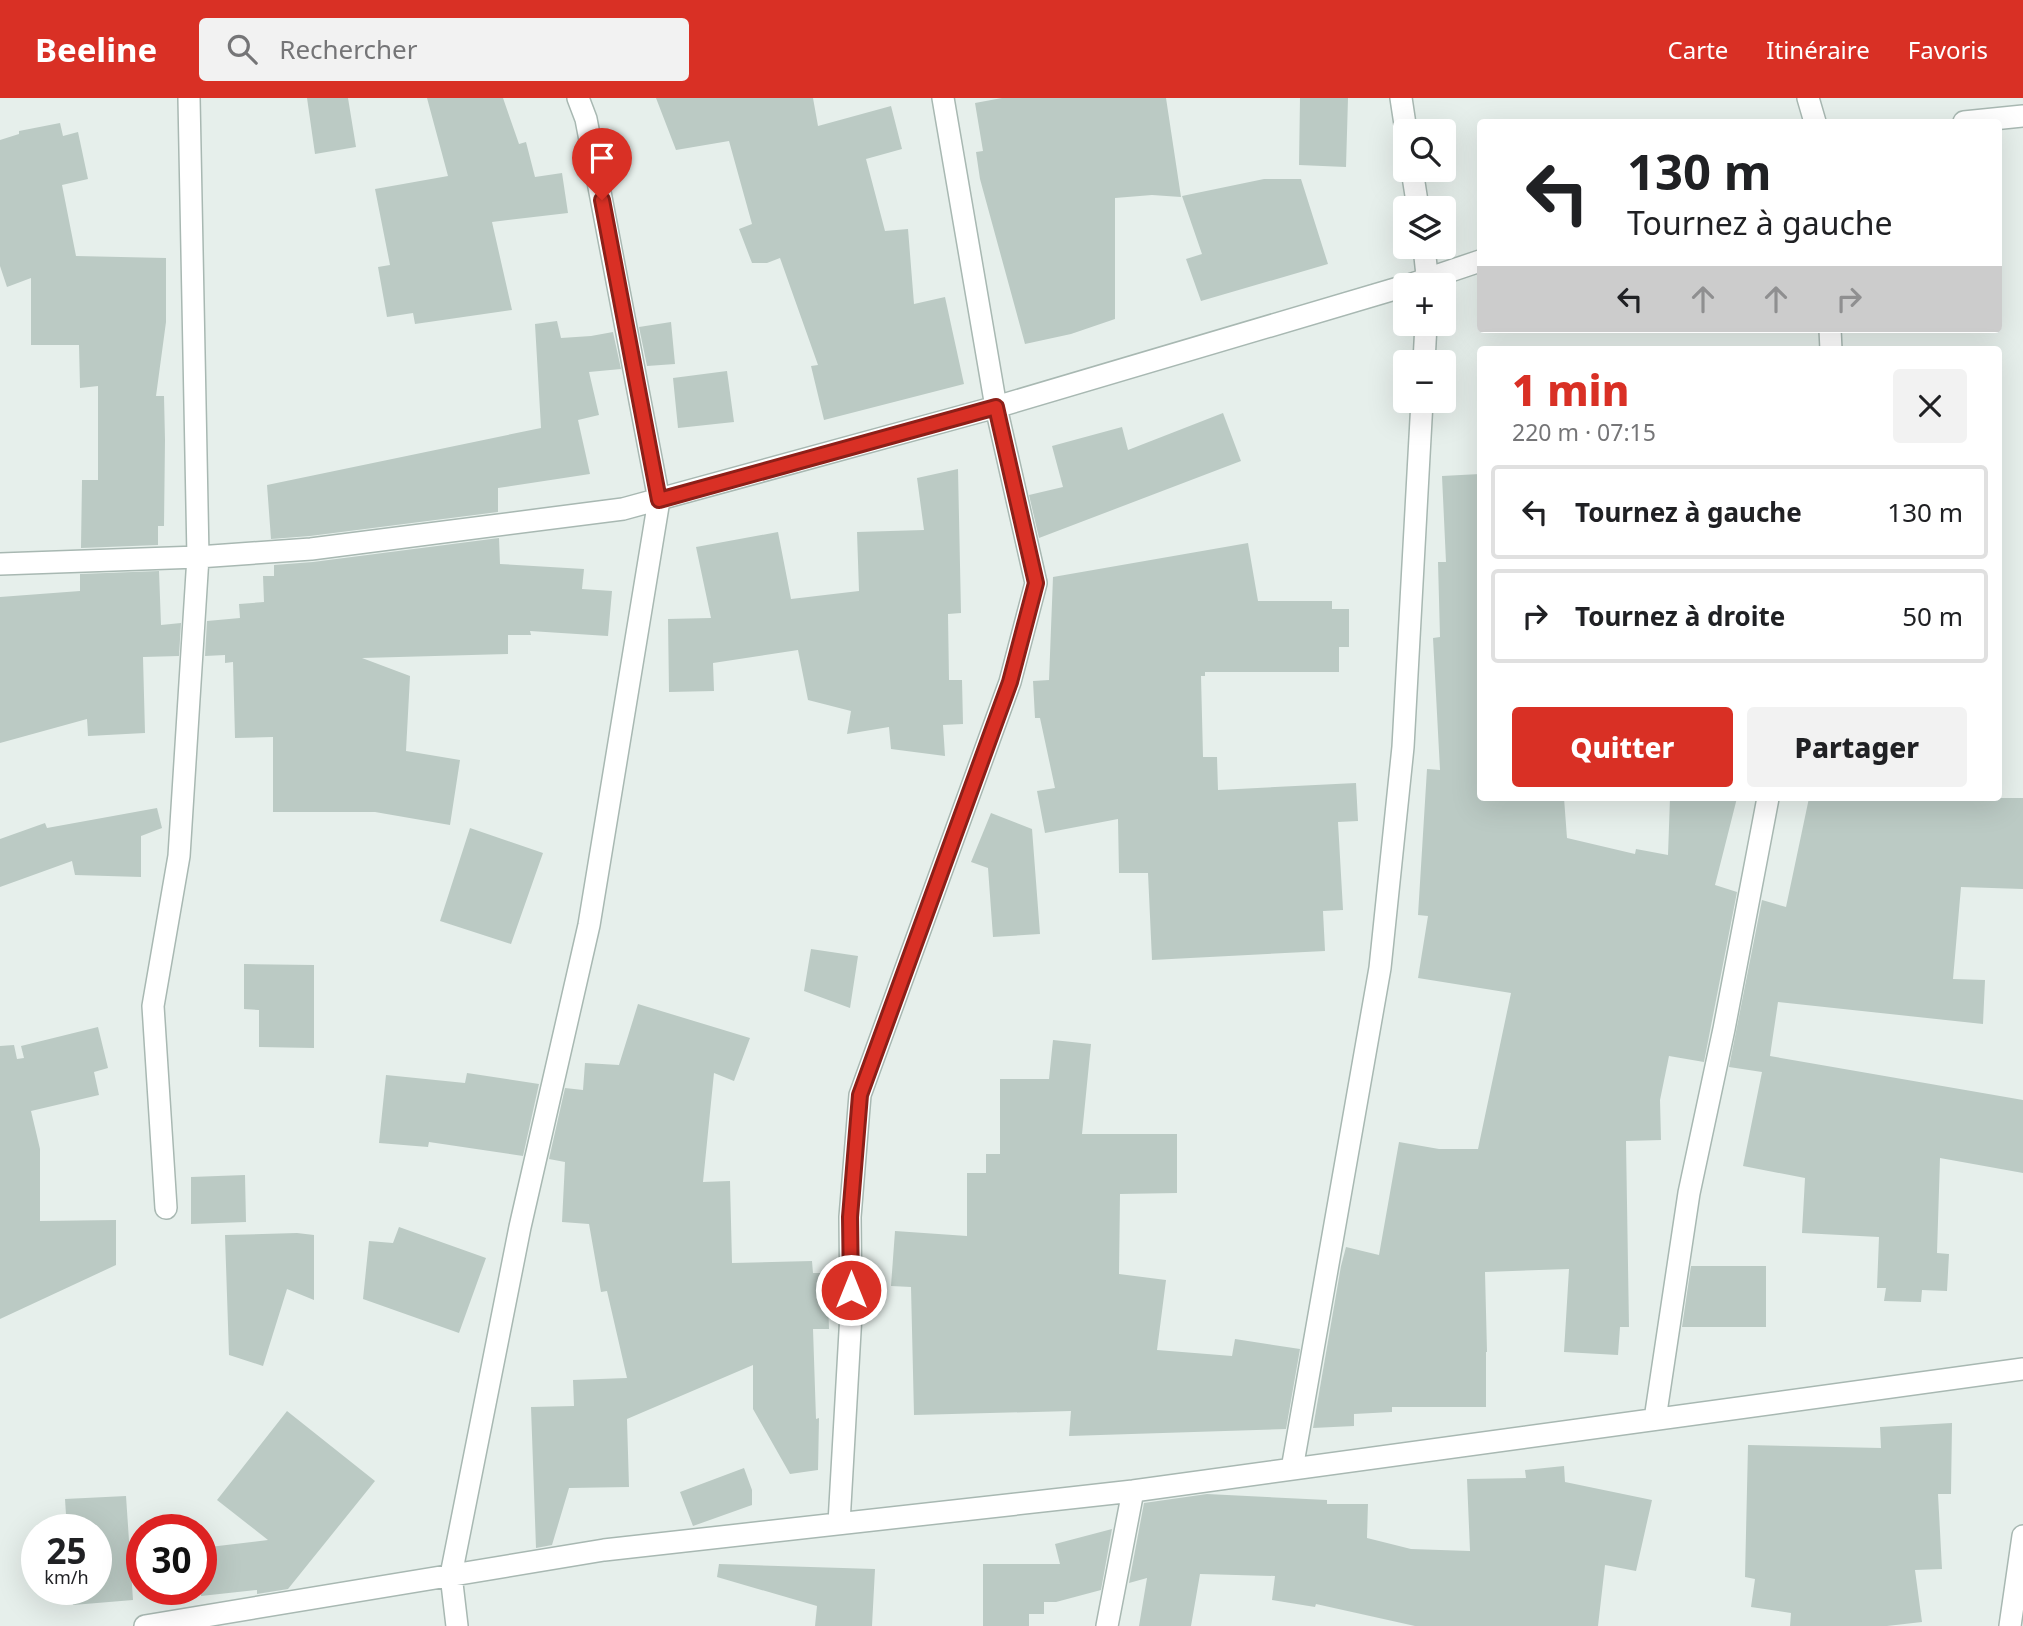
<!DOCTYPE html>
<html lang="fr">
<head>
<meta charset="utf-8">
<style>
	body { margin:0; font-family:"Noto Sans",sans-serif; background:#f2f2f2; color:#202124; height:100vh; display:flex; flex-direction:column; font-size:26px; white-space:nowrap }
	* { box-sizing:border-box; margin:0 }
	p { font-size:23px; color:#757577 }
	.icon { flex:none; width:38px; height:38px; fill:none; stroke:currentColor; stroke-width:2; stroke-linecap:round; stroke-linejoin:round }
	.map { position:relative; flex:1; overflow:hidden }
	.details { position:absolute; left:1477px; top:248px; width:525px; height:455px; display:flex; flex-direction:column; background:#fff; border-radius:7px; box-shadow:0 7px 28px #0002 }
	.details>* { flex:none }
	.banner { position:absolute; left:1477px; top:21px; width:525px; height:214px; border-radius:7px; box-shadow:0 7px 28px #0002; background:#fff; color:#202124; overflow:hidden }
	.controls { position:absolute; left:1393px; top:21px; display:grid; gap:14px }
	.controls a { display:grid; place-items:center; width:63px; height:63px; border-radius:7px; background:#fff; box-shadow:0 7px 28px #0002; font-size:35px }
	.speed { position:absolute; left:21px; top:1416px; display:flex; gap:14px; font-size:35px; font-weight:700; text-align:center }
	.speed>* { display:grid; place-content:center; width:91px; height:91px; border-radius:50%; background:#fff; box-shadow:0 7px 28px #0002; line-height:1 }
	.speed small { font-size:18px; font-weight:400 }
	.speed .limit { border:10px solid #d22; background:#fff; color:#111 }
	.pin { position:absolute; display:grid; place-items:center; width:60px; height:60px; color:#fff; margin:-72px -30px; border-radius:50% 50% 50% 0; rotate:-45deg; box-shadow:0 0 7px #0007 }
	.pin .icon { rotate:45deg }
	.me { position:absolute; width:77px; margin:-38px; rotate:0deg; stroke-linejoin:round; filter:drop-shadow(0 0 5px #0008) }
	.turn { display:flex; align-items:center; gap:24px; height:147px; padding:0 35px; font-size:32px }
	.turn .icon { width:91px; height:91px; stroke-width:2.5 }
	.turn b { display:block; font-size:49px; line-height:60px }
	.lanes { display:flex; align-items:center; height:66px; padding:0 35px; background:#0003; justify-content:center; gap:35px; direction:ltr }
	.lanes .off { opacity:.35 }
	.round { display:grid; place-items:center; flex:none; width:74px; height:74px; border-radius:7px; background:#f2f2f2 }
	.summary { display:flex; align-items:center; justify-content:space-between; height:119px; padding:0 35px }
	h1 { font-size:42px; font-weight:800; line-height:52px; color:#d93025 }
	.action { display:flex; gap:14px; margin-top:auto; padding:14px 35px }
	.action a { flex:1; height:80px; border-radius:7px; background:#d93025; color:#fff; font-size:28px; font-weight:800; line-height:80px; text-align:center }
	.action a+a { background:#f2f2f2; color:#202124 }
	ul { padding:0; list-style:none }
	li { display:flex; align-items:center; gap:21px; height:94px; margin:0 14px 10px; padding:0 21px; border:4px solid #e0e0e0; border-radius:7px }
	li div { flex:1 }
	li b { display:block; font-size:26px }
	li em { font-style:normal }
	header { display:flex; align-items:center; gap:42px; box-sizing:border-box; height:98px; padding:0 35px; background:#d93025; color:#fff }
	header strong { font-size:33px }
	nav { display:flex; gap:38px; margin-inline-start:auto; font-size:24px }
	.search { width:490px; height:63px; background:#f2f2f2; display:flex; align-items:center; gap:18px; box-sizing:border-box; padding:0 24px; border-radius:7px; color:#757577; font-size:26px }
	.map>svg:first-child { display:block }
	.building { fill:#bbcac4 }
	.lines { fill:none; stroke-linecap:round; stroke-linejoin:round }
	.minor-casing { stroke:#a8b8b2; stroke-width:24 }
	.minor { stroke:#fff; stroke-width:21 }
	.route-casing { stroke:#8d1f18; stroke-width:18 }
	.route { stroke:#d93025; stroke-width:12 }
</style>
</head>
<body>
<header>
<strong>Beeline</strong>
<div class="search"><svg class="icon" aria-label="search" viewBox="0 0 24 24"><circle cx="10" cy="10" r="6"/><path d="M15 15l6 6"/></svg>Rechercher</div>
<nav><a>Carte</a><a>Itinéraire</a><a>Favoris</a></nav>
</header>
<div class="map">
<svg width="2023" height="1528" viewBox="0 0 2023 1528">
	<rect width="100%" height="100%" fill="#e6efeb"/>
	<path class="building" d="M307,0H348L356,49L315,56Z
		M427,0H503L519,46L526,44L535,79L562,75L568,115L492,124L512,212L415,226L413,215L387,219L378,169L390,167L375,91L448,78Z
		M656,0H813L818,28L891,8L902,51L866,61L885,133L908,131L914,206L945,199L964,286L824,322L811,268L818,267L780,160L767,165H752L739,131L752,126L729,43L676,52Z
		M1002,0H1166L1181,99L1152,97L1115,100V221L1071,236L1025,246L980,81L976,54L983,53L975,5Z
		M1300,0H1348L1346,69L1299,67Z
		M60,25L63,38L78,34L88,81L62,87L76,158L166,160V224L156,298H164L165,342L164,428H158V447L81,450L82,382H98V288L80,290L79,247H31V180L7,189L0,168V42L19,36V33Z
		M1264,81H1301L1328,166L1201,203L1186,161L1202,156L1182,98Z
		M557,223L561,240L591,238L613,234L621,271L589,274L599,317L578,322L590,376L498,390V414L310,438L271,441L267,387L541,330L535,226Z
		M671,224L675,266L647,268L639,229Z
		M727,273L734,324L678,330L673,280Z
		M1223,315L1241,363L1039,440L1029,397L1063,389L1052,348L1122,329L1128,352Z
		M958,371L961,515L948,516L949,582H962L963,626L943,627L945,658L891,651L889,629L847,636L851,613L808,602L798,552L713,565L714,593L669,594L668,521L711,520L696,449L778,434L791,501L859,493L857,434L924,432L917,380Z
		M1480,376V700H1564L1567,740L1635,756L1636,751L1668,757L1670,700H1737L1715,787L1737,794L1704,964L1669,958L1660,1002L1661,1042L1626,1043L1629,1229H1620L1618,1257L1564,1254L1569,1171L1485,1174L1487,1254H1486V1309H1392V1314L1354,1316V1328L1313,1330L1341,1168L1346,1149L1379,1157L1399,1044L1439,1051H1478L1511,895L1418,880L1428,818L1418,817L1427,671L1440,672L1433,540L1440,539L1438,464H1446L1442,378Z
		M499,440L500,466L584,471L582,491L612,493L608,538L530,533L531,537H508V556L362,560L410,578L406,653L460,662L450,727L375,714H273V639L235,640L233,564L225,565V557L205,558L207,523L240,520L239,506L264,504L263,478H274V467L313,464Z
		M1248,445L1258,503H1332V511H1349V549H1339V574H1205V578H1201L1203,659H1217L1218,692L1356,685L1358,723L1338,724L1343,812L1323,813L1325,853L1152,862L1148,775H1119L1118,721L1045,735L1037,693L1055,690L1040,620H1035L1033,583L1049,582L1053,479Z
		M159,473L161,527L181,525L179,558L143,559L145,635L88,638L87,621L0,645V499L80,493V476Z
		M1809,700H2023V791L1961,789L1953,881L1985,882L1983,926L1778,904L1770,958L2023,1002V1075L1940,1060L1937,1155L1949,1156L1947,1193L1922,1192L1921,1204L1884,1203L1886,1190H1877L1879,1139L1802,1135L1805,1080L1743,1068L1762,974L1729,969L1762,802L1786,809Z
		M157,710L162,730L141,738V779L75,777L72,763L0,789V741L45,725L47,730Z
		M991,715L1032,731L1040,836L993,839L988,770L971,764Z
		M470,730L543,755L511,846L440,823Z
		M811,851L858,858L850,910L804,893Z
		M244,866L314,867V950L259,949V912L244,911Z
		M638,906L750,940L734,983L714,975L703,1084L730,1083L732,1165L812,1163L813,1175H827L829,1231H813L816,1321L819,1320L818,1372L790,1376L753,1311V1267L627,1321L629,1389L569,1390L552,1447L536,1450L531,1309L574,1308L573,1282L627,1280L607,1193L601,1194L589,1126L562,1124L565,1064L549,1061L565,990L583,992L585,965L619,967Z
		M98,929L108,970L94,974L99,997L31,1013L40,1051V1123L116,1122V1167L0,1221V948L14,947L17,961L24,960L21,948Z
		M1053,942L1091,946L1082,1036H1177V1095L1120,1096L1119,1176L1166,1182L1157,1252L1232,1258L1235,1241L1300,1251L1286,1331L1069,1338L1071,1313L914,1317L911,1189L891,1188L895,1133L967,1138V1075H986V1056H1000V981H1049Z
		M467,975L539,986L523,1058L429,1044L428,1049L379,1045L386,977L465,985Z
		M245,1077L246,1124L191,1126V1079Z
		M399,1129L486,1160L459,1235L363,1201L369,1143L393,1145Z
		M297,1135L314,1137V1202L287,1191L263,1268L229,1257L225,1137Z
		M1691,1168H1766V1229H1682Z
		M287,1313L375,1383L288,1491L257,1496V1492L201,1498V1450L268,1442L217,1402Z
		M1952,1325L1951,1396H1938L1942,1471L1915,1472L1922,1524L1887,1528H1790L1791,1515L1751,1509L1755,1481L1745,1479L1748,1347L1881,1350L1880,1329Z
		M1564,1368L1565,1384L1652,1402L1636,1473L1605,1467L1598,1528H1415L1316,1506L1315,1509L1272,1502L1275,1478L1200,1476L1191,1528H1139L1147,1480L1129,1485L1144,1405L1207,1396L1327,1402V1406H1368L1367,1440L1411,1451L1470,1453L1467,1381L1526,1380L1525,1372Z
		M744,1370L752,1392V1407L693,1428L680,1394Z
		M126,1398L133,1502L73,1507L71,1491H96V1432H67L65,1401Z
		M1112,1431L1101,1492L1056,1504H1044V1516H1029V1528H983V1466H1060L1055,1446Z
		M719,1466L875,1471L872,1528H815L817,1508L717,1479Z"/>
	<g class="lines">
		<g class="minor-casing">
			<path id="minor" d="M1401,0L1406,33
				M1808,0L1815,24
				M1964,24L2023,18
				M1412,72L1418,110
				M1424,149L1428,187
				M1409,187L1480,163
				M1830,231L1831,252
				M1424,264L1426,226
				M0,466L198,459L311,451L623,411L996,309L1405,188
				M166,1110L153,908L179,758L198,459L189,0
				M1655,1321L1689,1095L1724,931L1768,700
				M1292,1371L1380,870L1403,649L1422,303
				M839,1425L851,1216L850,1119L860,997L1010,584L1036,485L996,309L943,0
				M145,1528L604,1452L1133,1393L2023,1271
				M457,1528L451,1477L520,1129L589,827L659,402L586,21L578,0
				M1107,1528L1133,1393
				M2010,1528L2023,1438"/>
		</g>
		<use href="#minor" class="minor"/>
	</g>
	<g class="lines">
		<g class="route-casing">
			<path id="route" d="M602,102L659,402L996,309L1036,485L1010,584L860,997L850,1119L851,1192"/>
		</g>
		<use href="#route" class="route"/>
	</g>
</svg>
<div class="controls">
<a><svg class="icon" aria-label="search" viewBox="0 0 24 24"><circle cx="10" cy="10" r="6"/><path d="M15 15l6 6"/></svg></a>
<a><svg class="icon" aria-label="layers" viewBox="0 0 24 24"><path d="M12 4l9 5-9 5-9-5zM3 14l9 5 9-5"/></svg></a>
<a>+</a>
<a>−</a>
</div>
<div class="speed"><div>25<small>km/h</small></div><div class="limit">30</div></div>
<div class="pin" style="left:602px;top:102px;background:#d93025"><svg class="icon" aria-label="arrive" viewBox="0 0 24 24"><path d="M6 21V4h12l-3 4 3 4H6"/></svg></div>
<svg class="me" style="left:851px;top:1192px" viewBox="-20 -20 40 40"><circle r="17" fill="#d93025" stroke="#fff" stroke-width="3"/><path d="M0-11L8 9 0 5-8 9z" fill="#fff"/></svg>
<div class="banner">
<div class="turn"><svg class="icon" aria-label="left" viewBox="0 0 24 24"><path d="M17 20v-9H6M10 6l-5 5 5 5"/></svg><div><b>130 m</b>Tournez à gauche</div></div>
<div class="lanes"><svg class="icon" aria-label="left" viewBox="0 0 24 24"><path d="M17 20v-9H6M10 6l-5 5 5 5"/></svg><svg class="icon off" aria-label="ahead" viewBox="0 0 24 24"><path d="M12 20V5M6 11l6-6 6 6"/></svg><svg class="icon off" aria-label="ahead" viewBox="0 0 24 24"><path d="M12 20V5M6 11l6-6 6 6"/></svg><svg class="icon off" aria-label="right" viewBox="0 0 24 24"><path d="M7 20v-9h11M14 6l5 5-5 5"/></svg></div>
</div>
<section class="details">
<div class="summary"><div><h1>1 min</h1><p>220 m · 07:15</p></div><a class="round"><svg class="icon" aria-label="close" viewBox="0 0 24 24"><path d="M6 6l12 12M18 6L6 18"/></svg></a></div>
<ul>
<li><svg class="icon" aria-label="left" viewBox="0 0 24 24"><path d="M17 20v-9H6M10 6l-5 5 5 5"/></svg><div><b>Tournez à gauche</b></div><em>130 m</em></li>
<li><svg class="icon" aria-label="right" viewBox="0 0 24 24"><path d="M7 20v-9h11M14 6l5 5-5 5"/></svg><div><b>Tournez à droite</b></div><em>50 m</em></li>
</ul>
<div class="action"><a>Quitter</a><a>Partager</a></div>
</section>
</div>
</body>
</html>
